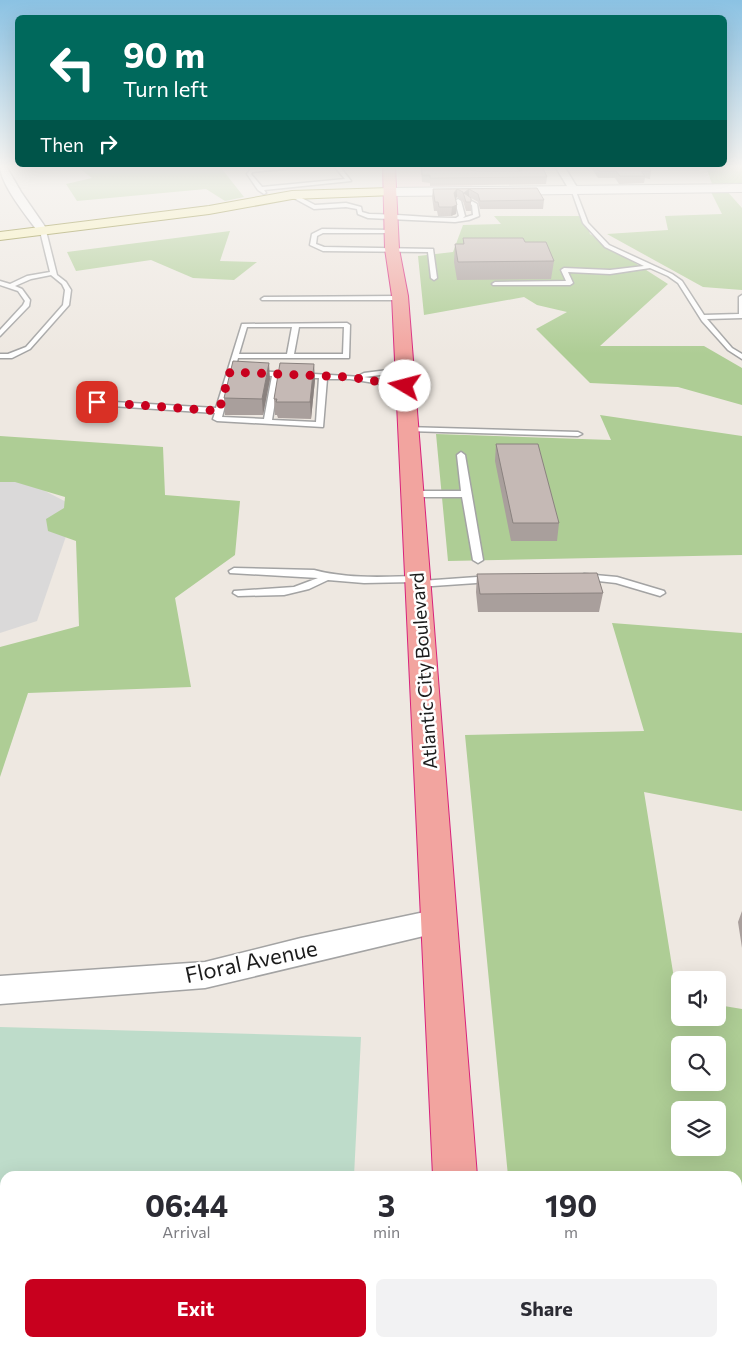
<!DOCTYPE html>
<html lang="en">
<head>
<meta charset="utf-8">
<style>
	body { margin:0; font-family:Commissioner,sans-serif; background:#f2f2f3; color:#2b2b33; height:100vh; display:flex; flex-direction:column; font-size:19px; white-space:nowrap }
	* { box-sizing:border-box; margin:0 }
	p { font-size:16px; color:#7c7c81 }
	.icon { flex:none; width:28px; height:28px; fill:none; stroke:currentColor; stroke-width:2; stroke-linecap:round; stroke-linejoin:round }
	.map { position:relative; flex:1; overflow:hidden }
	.panel { position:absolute; left:0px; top:1171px; width:742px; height:176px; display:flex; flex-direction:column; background:#fff; border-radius:15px 15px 0 0; box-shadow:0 5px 20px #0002 }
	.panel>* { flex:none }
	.hud { position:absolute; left:15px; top:15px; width:712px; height:152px; border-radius:8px; box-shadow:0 5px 20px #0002; background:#00695c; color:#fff; overflow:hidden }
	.buttons { position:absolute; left:671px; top:971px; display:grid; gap:10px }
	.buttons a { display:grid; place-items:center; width:55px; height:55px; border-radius:8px; background:#fff; box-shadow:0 5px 20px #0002; font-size:25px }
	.pin { position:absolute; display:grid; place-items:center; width:42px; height:42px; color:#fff; margin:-21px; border-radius:10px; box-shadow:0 2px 8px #0006 }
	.me { position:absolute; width:55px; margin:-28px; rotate:278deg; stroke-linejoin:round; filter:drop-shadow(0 0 4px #0008) }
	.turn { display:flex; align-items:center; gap:18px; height:105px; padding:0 25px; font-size:22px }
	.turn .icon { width:65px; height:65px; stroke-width:2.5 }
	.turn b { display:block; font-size:35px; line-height:42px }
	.then { display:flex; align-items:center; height:48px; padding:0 25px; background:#0003; gap:10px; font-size:19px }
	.eta { display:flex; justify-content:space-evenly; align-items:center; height:85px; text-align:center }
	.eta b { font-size:30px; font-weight:700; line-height:35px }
	.cta { display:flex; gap:10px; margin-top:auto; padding:10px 25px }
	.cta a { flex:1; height:58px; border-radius:8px; background:#c8001e; color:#fff; font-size:20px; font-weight:700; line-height:58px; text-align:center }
	.cta a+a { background:#f2f2f3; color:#2b2b33 }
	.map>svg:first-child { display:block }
	.residential { fill:#dad9d9 }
	.commercial { fill:#efd0d3 }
	.forest { fill:#aecd95; fill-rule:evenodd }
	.wetland { fill:#bedcca }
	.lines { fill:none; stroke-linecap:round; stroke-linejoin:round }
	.service-casing { stroke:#a3a3a3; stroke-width:3 }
	.minor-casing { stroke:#a3a3a3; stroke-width:3 }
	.tertiary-casing { stroke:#a3a3a3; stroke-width:2 }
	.secondary-casing { stroke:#726e04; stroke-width:2 }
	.trunk-casing { stroke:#d8227b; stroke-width:2 }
	.service { fill:#fff; fill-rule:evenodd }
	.minor { fill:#fff; fill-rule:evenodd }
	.tertiary { fill:#fff; fill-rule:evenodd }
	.secondary { fill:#faf3b3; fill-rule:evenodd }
	.trunk { fill:#f2a49f; fill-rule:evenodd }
	.wall { fill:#a99f9c }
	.shaded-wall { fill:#8a827f }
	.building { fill:#c5b9b5; stroke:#8a827f }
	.route { stroke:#c8001e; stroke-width:9; stroke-dasharray:0 16.2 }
	.labels { text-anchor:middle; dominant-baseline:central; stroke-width:5; stroke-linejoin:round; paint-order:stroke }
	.street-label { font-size:19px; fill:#1c1c1c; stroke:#fff }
	.near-street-label { font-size:22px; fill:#1c1c1c; stroke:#fff }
</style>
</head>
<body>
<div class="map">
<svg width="742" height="1347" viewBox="0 0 742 1347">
	<rect width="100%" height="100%" fill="#eee8e1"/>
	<path class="residential" d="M0,475H14L76,507L37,621L0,633Z"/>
	<path class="commercial" d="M397,166H511L512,171H473L472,188L408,189L398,187Z"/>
	<path class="forest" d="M101,166H261L222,169L244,197L225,201L206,189L77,201L66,184L92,178L79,168Z
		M706,166H742V184H712Z
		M710,190H726L742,208V290L703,287L607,234L668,230L665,216L722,214Z
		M494,216H584L590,234L668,284L600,346H704L742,368V405L678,387L590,383L536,329L567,312L537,305L524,297L424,315L418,256L453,252L463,225L501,224Z
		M230,231L220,261L257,262L234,280L193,278L151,260L76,271L67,252Z
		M600,415L742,436V555L448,561L436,434L611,440Z
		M0,436L163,447L165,495L240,501L235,555L175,598L191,687L28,693L0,777V647L79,626L76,541L48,531L46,519L64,508L65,497L15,482H0Z
		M612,623L742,633V811L644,792L677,997L680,998V1018H718V1005L742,1009V1261H738V1176H508L465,735L644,731ZM680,1045H718V1082H680ZM680,1110H718V1148H680Z"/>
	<path class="wetland" d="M0,1027L361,1037L354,1176H5V1342L346,1343L345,1347H8L0,1339Z"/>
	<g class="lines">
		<g class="service-casing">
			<path id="service" d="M302,166H318L252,172L251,174L262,187L345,179L334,166L391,167H340L351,181L264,190L266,193L264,194L258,190L247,174L250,170Z
				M573,188L575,189L588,223L609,245L672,274L682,281L704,315L739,314V297L742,295V318L707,319L732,348L742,354V359L728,350L702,321L678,283L668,276L650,268L610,274L568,272L573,283L570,285H493L492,284L495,282L566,281L561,270L564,268L610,270L644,266L605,247L583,223L571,189Z
				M292,193L315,205L346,203L361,207L362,212L369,214C398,214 427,218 456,218L459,216L455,201L458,199L461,201L465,216L463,218L473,215L472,205L465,201L468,199L477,204L479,216L469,220L455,222L368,218L358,214L357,209L346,207L314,209L290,196Z
				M43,229L46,231L57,275L66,282L71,290L69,305L30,349L12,358H0V354H8L26,347L63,305L65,290L62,284L51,275L31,279L15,286L22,289L30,300L29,306L0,336V330L23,305L25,301L18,291L0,285V281L10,284L27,276L50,272L40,231Z
				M322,229L393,230L391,233H323L317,236L316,244L324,247L433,249L437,278L434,280L431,278L428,252L323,251L310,245L312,234Z
				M264,297L400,296L403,298L400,300H262L261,299Z
				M347,323L350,325L349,358H238L222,417L264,419L272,376L255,375H252V371L292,373L296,375L292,377H279L272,420L316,422L319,378H314V374L362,377L360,375L364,373L404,368L408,370L404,372L364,377L408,384V388H405L350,379H327L323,427L217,421L213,419L215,413L97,405L93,403L97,401L216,408L242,324ZM247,327H292L287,354H239ZM299,327H344L343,354H294Z
				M405,427L578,432L582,434L578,436L408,431H405Z
				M461,452L465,455L483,560L478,563L473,560L462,497H412L408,494L412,491H461L457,455Z
				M234,568L314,570C348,579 382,577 417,576L421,577V581L491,576L496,579L491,582L418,587L414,586L413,584L414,582L364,583L328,580L309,589L284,595L238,596L233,593L234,591L294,587L318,578L230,573L229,571Z
				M584,574L617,577L664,591L665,593L660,596L616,583L580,579L579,577Z"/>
		</g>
		<g class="minor-casing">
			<path id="minor" d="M0,166H6L21,192L48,231L47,233H39C28,218 0,184 0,166Z
				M555,166H564L578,189L576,191H570Z
				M439,909L449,912L453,921L449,930L205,988L0,1004V976L205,962L301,938Z"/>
		</g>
		<g class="tertiary-casing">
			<path id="tertiary" d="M742,184V192L390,196L384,192L390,188Z"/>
		</g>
		<g class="secondary-casing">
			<path id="secondary" d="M390,188L396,192L394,195L292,199L209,214L0,240V232L209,206L292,191Z"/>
		</g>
		<g class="trunk-casing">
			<path id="trunk" d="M383,166H395L399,249L408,296L477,1176H433L392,296L385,249Z
				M442,1342H490V1347H442Z"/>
		</g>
		<use href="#service" class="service"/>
		<use href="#minor" class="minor"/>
		<use href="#tertiary" class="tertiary"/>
		<use href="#secondary" class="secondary"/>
		<use href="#trunk" class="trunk"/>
	</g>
	<path class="wall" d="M412,166H445L477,171H518L516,166H542L547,177L546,184L430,186V183L422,182L421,169H412Z
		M585,166H649L651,171L650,179L645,178L644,183L619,184L615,178H598L592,169H587Z
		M537,188L544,200L543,209H480L478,202L471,198V211H466L463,201L457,197L455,199L456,214L451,216H438L437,211H434L432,197L433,189Z
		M463,238L525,242L554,261L551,279L457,280L454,262L455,244H463Z
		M270,379L263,415H225L224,398Z
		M315,380L311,419L278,418L277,415H275L274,399Z
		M496,444L559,523L557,541H511L495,461Z
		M477,574L603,593L599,612H478L476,592Z
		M742,911V948L738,922Z"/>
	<path class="shaded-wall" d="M683,166H692L682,168Z
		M457,189V197L453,201L454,193Z
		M469,189V197L464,193Z
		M457,205L456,214L451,216L452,207Z
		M269,363L270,379L263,415L262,399Z
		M314,364L315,380L311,419L310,402Z"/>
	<path class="building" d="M422,166H445L477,171H522L520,166H542L547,177L430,178V175H422Z
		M595,166H649L651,171H641L645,176H620L616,171H599Z
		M537,188L544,200L480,201L478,194L469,189L464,193L471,198V202H466L463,192L457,189L454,193L457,205L452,207H439L438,202H435L433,189Z
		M463,238H523L525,242H546L554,261L458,262L455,244H464Z
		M233,361L269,363L262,399L224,398Z
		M280,363L314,364L310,402H276L277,399H274Z
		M496,444H538L559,523H513Z
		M597,573L603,593L480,594L477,574Z"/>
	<linearGradient id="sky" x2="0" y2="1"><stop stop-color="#8bc2e3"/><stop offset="0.47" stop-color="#f7f5f2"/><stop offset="1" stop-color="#f7f5f2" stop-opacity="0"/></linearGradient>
	<rect width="742" height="354" fill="url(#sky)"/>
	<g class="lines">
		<path class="route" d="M97,402L219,411L230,372L350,377L405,386"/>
	</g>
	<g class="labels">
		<g class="street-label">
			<text transform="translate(423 671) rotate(-94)">Atlantic City Boulevard</text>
		</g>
		<g class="near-street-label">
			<text transform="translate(251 961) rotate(-12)">Floral Avenue</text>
		</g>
	</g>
</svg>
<div class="buttons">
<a><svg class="icon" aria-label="sound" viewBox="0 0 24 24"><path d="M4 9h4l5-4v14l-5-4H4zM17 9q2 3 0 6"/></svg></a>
<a><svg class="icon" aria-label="search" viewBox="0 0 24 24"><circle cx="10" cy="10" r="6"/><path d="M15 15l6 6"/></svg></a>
<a><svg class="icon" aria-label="layers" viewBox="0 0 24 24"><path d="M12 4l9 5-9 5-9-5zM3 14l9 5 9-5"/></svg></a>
</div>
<div class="pin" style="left:97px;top:402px;background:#d93025"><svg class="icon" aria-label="arrive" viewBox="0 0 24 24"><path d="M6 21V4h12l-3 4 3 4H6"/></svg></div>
<svg class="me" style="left:405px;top:386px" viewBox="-20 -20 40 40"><circle r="19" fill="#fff"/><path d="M0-13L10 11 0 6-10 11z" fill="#c8001e"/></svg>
<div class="hud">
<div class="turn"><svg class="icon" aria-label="left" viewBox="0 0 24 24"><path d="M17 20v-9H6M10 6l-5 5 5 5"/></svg><div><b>90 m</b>Turn left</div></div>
<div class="then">Then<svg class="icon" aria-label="right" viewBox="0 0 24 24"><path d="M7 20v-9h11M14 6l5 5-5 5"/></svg></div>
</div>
<section class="panel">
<div class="eta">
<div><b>06:44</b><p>Arrival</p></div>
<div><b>3</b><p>min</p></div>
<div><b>190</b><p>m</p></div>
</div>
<div class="cta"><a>Exit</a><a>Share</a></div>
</section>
</div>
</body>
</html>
